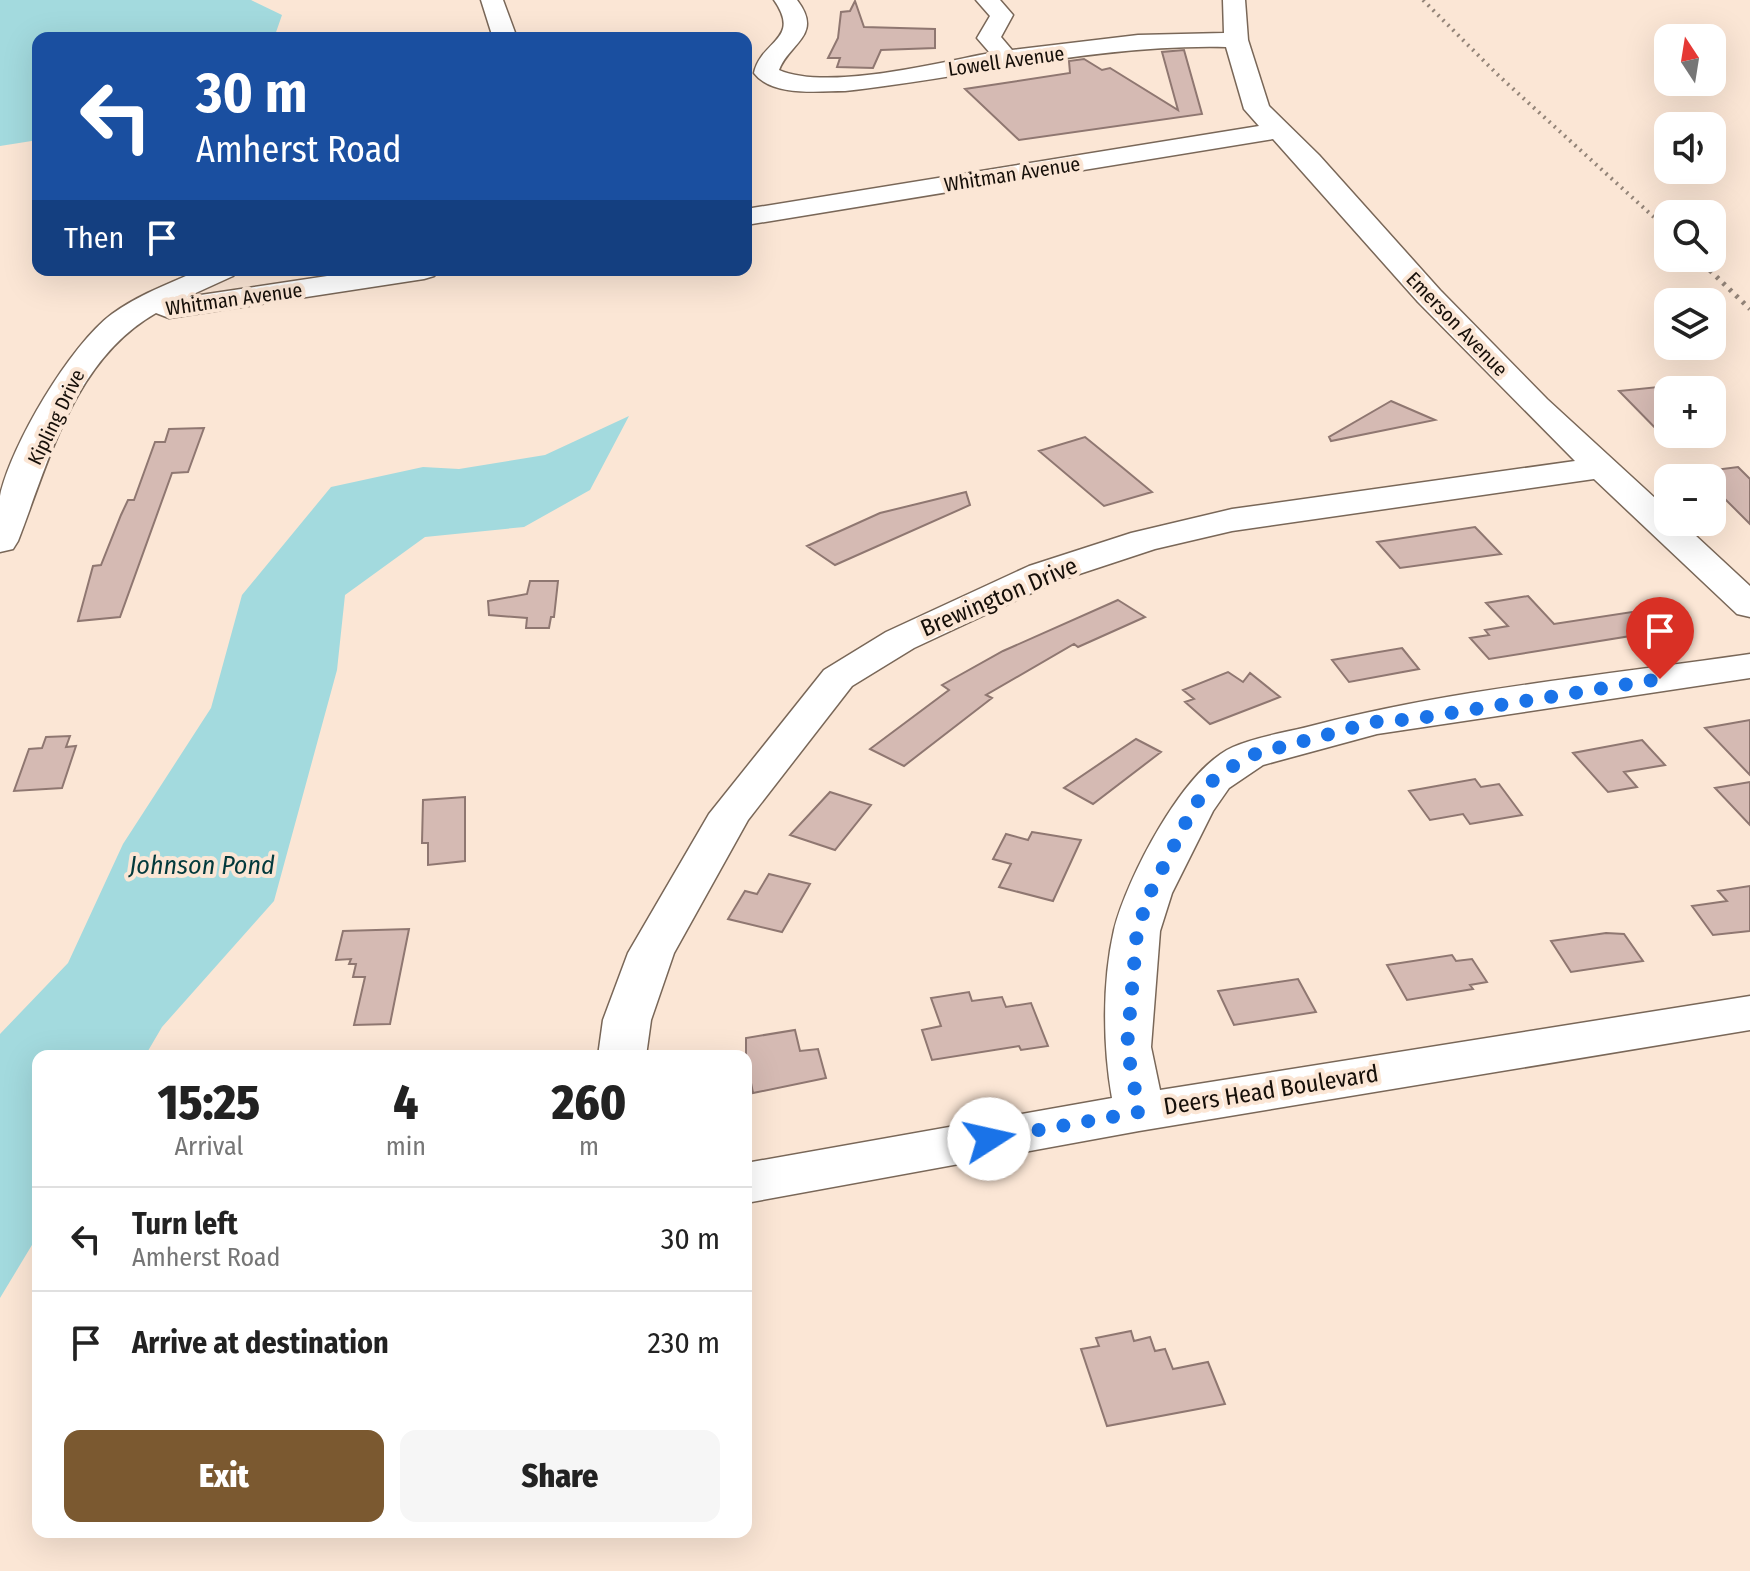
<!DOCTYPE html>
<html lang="en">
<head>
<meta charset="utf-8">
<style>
	body { margin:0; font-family:"Fira Sans Condensed",sans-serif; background:#f6f6f6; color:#222; height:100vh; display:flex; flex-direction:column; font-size:30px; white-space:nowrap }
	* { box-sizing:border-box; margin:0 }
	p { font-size:26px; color:#767676 }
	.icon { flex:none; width:44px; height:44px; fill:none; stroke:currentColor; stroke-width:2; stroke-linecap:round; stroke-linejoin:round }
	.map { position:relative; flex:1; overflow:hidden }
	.details { position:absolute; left:32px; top:1050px; width:720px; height:488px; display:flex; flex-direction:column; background:#fff; border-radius:16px; box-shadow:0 8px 32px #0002 }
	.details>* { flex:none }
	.guide { position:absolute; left:32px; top:32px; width:720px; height:244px; border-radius:16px; box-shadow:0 8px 32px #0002; background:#1a4fa0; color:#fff; overflow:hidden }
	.needle { width:52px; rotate:348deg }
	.tools { position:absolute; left:1654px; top:24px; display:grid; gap:16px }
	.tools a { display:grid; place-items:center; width:72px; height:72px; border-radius:16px; background:#fff; box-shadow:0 8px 32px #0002; font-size:40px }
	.pin { position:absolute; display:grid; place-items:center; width:68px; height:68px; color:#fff; margin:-82px -34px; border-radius:50% 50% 50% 0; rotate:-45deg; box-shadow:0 0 8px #0007 }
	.pin .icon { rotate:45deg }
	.me { position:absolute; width:88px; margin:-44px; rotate:80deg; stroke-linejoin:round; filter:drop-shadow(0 0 6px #0008) }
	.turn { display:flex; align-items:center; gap:28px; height:168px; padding:0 32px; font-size:36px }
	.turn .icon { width:104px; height:104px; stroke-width:2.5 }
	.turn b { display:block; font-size:56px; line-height:68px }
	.then { display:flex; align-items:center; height:76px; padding:0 32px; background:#0003; gap:16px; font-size:30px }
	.eta { display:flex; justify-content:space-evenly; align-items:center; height:136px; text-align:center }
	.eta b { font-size:48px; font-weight:800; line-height:56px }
	.cta { display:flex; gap:16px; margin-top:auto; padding:16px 32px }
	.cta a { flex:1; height:92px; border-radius:16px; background:#7b5930; color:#fff; font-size:32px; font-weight:800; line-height:92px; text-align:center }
	.cta a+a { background:#f6f6f6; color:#222 }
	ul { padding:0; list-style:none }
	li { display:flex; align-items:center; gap:24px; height:104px; padding:0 32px; border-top:2px solid #e0e0e0 }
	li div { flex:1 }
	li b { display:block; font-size:30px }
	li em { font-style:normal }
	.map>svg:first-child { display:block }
	.water { fill:#a3dade }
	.building { fill:#d5bab3; stroke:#8f7771; stroke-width:2 }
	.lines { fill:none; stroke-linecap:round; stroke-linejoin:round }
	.minor-casing { stroke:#796758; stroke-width:3 }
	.minor { fill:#fff; fill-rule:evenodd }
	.rail-far1 { stroke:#938478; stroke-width:4; stroke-dasharray:2 5; stroke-linecap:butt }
	.rail { stroke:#938478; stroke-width:5; stroke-dasharray:3 6; stroke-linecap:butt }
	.route { stroke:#1a73e8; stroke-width:14; stroke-dasharray:0 25.2 }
	.labels { text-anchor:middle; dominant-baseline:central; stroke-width:8; stroke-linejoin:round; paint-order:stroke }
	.far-street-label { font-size:20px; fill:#160f09; stroke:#fbe6d5 }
	.street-label { font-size:24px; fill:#160f09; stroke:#fbe6d5 }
	.water-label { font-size:26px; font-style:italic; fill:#03393c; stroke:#fbe6d5 }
</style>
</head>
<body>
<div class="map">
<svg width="1750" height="1571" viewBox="0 0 1750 1571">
	<rect width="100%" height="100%" fill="#fbe6d5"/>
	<path class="water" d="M0,0H251L282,15L274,38H38V140L0,146Z
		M629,416L590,490L524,527L425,537L345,595L337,670L274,901L162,1027L145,1056H38V1235L0,1298V1034L68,963L123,844L211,708L242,595L331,487L423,467L459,469L545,455Z"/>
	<path class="building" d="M855,1L864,27L935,29V48L881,50L873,68L837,67L840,58H828L838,38L841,12L850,11Z
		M1184,50L1202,114L1019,140L965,89L1070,73L1069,61L1084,59L1102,70L1110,68L1178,110L1162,52Z
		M1668,386V441L1619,391Z
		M1391,401L1435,420L1331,441L1329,437Z
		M204,428L188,472L172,473L120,617L78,621L93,566L101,565L121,515L128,500H134L155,442H165L169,429Z
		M1085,437L1123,468L1152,492L1104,506L1039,451Z
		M1738,467L1750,479V524L1712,486V478H1705L1699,472Z
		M966,492L970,505L835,565L807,546L880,513Z
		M1475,527L1501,554L1400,568L1377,542Z
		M530,581H558L554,617H551L549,628H526L527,618L489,615L488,601L527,594Z
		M1528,596L1554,624L1632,612L1655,632L1489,659L1470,638L1489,635L1485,630L1508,626L1486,603Z
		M1118,600L1145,617L1078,647L1074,644L986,695L992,698L904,766L870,749L949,690L942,685L1003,651Z
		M1402,648L1419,669L1349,682L1332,660Z
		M1228,672L1243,682L1250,673L1280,697L1210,724L1185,702L1194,699L1183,690Z
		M1750,720V775L1705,728Z
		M70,736L66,747L76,746L62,788L14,791L29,749L42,748L46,737Z
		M1136,739L1161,752L1093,804L1064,788Z
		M1642,740L1665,765L1624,772L1637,787L1608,792L1573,753Z
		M1475,779L1481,787L1499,784L1522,815L1470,824L1463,814L1430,820L1409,791Z
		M1750,782V825L1715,788Z
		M830,792L871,805L835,850L790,835Z
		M465,797V861L428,865V843H422L423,800Z
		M1032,832L1081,840L1053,901L999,887L1011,864L993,859L1006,834L1028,840Z
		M769,874L810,884L782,932L728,919L745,891L757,894Z
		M1750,886V931L1713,935L1692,906L1727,901L1718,891Z
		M409,929L390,1024L354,1025L365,977H353L356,964H349L351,959L336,960L343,931Z
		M1606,933L1624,934L1643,961L1571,972L1551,941Z
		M1452,955L1456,961L1472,959L1487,982L1470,985L1473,989L1407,1000L1387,965Z
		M1298,979L1316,1012L1234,1025L1218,991Z
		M969,992L972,1001L1002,997L1006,1007L1031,1003L1048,1046L1021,1050L1019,1046L932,1060L922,1030L941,1026L931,998Z
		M795,1030L800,1051L818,1049L826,1078L753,1093L751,1083L746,1084V1038Z
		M1131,1331L1134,1341L1150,1337L1155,1351L1165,1349L1173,1369L1208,1362L1225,1404L1107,1426L1081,1349L1099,1346L1096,1338Z"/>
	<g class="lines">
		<g class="minor-casing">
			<path id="minor" d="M481,0H503L517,38H493Z
				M774,0H797C824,35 789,43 779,70C827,91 937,63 990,53L977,38L990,16L976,0H1000L1013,15L1001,37L1012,50L1138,35L1224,33L1223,0H1245L1248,40L1269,106L1319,155L1440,290L1547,399L1668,510V522H1681L1750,586V617L1737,614L1594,479L1232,531L1155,549L1055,582L914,648L852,686L748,820L674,953L651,1020L646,1056H598L603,1020L628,953L709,814L824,670L886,632L1029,566L1131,533L1232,509L1575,461L1418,302L1273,139L746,225V209L1259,126L1244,109L1226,47C1097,44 972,77 845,91C818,91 772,97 754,73C761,40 802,40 774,0Z
				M200,270H238L233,276L187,297L367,270H439L434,276L424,279L169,318L156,313C74,360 50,458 18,541L13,549L0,552C0,534 0,513 0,496C11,445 70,345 112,314C138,295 170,283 200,270Z
				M1750,654V678L1377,734L1263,765L1229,788L1213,811L1172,893L1160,931L1151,1047L1160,1090L1750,996V1030L1139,1131L746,1203V1163L1112,1098C1103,1047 1102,982 1114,930C1127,878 1183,769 1233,747C1258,736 1289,732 1315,725C1453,689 1608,675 1750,654Z"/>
		</g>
		<use href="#minor" class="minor"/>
		<path class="rail-far1" d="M1423,0L1499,76L1668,230"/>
		<path class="rail" d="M1697,258L1750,309"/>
	</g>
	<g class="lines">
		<path class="route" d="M989,1139L1139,1112L1127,1047L1137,931L1150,893L1193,808L1214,779L1248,756L1374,722L1414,719L1660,679"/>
	</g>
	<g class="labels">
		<g class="far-street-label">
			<text transform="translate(1006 61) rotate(-8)">Lowell Avenue</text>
			<text transform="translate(1012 174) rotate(-9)">Whitman Avenue</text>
			<text transform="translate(234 299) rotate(-8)">Whitman Avenue</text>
			<text transform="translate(1457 324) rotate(46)">Emerson Avenue</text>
			<text transform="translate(56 417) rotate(-64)">Kipling Drive</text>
		</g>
		<g class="street-label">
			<text transform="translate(999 597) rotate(-23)">Brewington Drive</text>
			<text transform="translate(1271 1090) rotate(-9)">Deers Head Boulevard</text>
		</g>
		<g class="water-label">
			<text x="202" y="865">Johnson Pond</text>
		</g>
	</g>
</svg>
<div class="tools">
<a><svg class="needle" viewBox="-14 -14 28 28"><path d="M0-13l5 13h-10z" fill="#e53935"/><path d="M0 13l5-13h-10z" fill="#767676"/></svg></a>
<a><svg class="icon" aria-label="sound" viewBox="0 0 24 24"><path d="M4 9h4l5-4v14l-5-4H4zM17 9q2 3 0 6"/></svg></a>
<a><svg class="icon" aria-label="search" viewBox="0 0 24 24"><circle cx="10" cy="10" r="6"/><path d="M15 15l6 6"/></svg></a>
<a><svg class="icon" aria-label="layers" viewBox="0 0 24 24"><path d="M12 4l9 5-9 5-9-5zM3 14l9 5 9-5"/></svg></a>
<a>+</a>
<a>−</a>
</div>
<div class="pin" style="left:1660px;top:679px;background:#d93025"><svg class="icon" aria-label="arrive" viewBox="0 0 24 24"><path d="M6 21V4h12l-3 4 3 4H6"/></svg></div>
<svg class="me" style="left:989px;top:1139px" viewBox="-20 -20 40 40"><circle r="19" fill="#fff"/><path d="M0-13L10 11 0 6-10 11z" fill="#1a73e8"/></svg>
<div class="guide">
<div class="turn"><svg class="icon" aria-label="left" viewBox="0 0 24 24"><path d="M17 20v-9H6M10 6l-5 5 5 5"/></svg><div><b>30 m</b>Amherst Road</div></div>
<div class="then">Then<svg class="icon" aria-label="arrive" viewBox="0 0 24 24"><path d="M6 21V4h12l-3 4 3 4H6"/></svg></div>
</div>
<section class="details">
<div class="eta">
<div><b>15:25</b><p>Arrival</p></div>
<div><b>4</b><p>min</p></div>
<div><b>260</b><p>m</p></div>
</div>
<ul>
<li><svg class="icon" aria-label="left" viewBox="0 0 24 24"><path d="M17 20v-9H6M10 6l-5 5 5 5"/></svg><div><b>Turn left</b><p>Amherst Road</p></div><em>30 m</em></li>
<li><svg class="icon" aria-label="arrive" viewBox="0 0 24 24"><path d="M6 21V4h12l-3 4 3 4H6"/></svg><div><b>Arrive at destination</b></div><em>230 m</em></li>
</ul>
<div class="cta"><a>Exit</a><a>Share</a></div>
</section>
</div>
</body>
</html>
